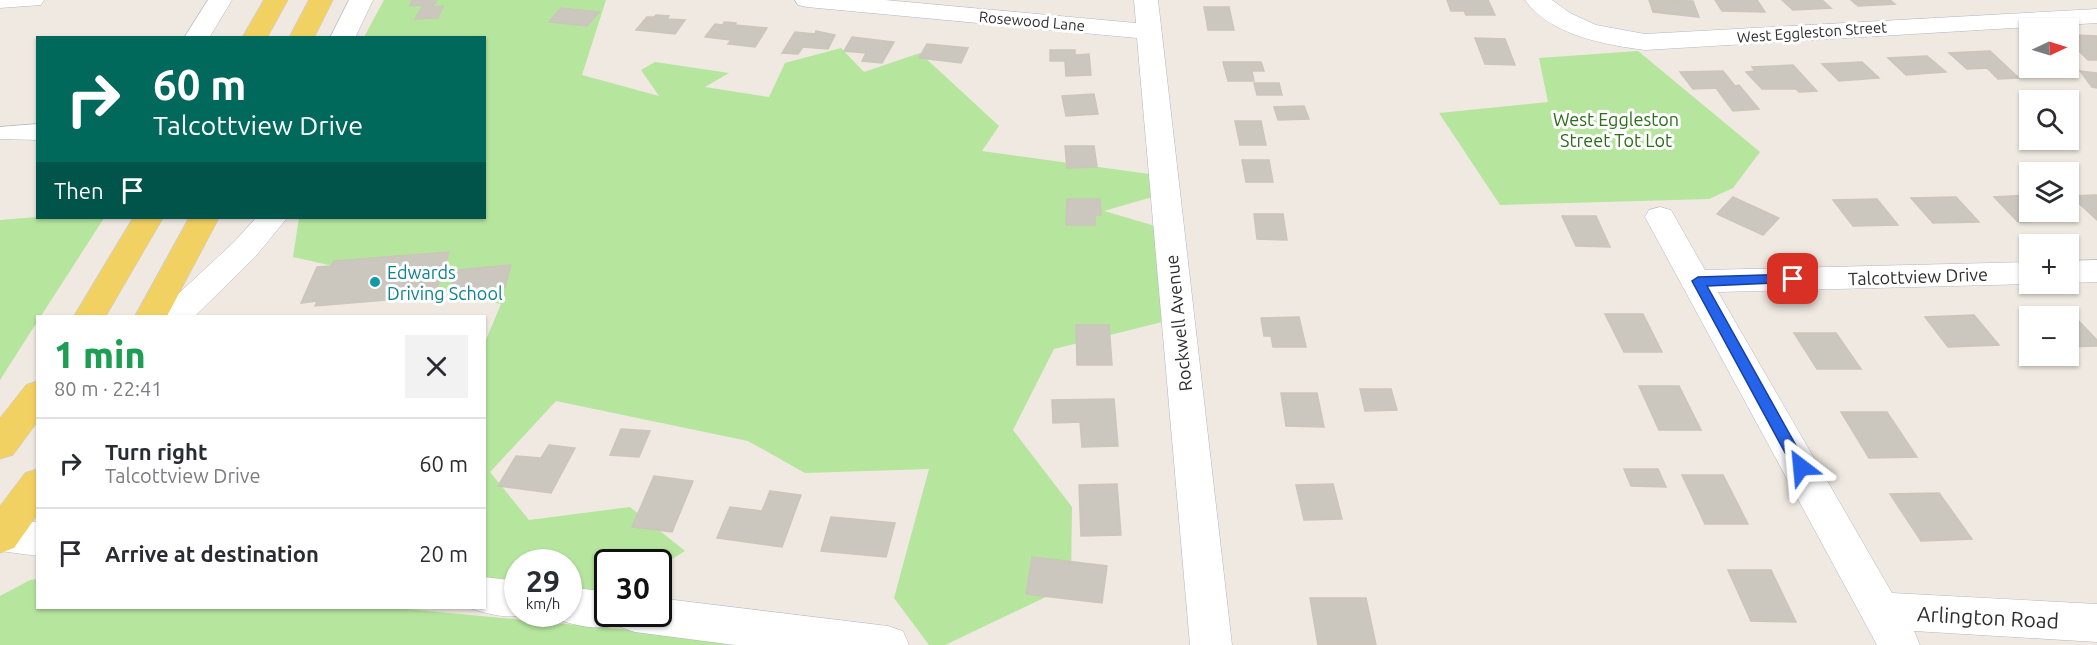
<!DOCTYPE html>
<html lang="en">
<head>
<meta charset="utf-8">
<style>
	body { margin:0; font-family:Ubuntu,sans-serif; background:#f2f2f3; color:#2b2b33; height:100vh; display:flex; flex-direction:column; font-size:22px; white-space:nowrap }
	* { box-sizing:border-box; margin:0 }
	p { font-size:20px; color:#7c7c81 }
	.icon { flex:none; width:33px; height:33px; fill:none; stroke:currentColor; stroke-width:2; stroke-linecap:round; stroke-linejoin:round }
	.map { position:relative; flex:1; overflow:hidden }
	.drawer { position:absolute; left:36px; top:315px; width:450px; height:294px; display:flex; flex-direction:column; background:#fff; border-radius:0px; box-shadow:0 2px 4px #0004 }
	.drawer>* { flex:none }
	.hud { position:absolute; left:36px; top:36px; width:450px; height:183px; border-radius:0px; box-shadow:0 2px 4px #0004; background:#00695c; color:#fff; overflow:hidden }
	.needle { width:39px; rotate:86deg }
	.controls { position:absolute; left:2019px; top:18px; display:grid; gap:12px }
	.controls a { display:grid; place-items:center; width:60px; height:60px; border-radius:0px; background:#fff; box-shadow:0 2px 4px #0004; font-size:30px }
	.speed { position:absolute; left:504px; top:549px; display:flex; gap:12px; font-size:30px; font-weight:700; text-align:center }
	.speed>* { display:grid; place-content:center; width:78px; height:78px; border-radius:50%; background:#fff; box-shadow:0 2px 4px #0004; line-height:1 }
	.speed small { font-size:15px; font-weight:400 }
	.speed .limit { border:3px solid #111; border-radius:9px; background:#fff; color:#111 }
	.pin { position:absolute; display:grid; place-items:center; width:51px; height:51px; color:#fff; margin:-26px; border-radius:12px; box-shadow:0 3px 9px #0006 }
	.me { position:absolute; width:66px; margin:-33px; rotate:331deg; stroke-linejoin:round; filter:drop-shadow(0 0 4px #0008) }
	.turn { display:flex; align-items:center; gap:21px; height:126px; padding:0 18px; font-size:27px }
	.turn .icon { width:78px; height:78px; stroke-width:2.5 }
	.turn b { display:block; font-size:42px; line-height:51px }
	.then { display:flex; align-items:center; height:57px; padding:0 18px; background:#0003; gap:12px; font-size:22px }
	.round { display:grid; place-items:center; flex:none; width:63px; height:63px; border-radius:0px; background:#f2f2f3 }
	.overview { display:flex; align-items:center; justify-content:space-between; height:102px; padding:0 18px }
	h1 { font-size:36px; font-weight:800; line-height:45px; color:#1e9e55 }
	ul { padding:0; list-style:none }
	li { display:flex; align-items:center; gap:18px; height:90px; padding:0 18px; border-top:2px solid #e1e1e2 }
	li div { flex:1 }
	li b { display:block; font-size:22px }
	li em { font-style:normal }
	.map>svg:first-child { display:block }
	.green { fill:#b6e59e }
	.building { fill:#cbc7bf; stroke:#cbc5ba; stroke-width:1.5 }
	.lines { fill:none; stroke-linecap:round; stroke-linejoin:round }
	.minor-casing { stroke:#b4b7c1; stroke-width:1 }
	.primary-casing { stroke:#c9c9c9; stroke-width:1 }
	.minor { fill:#fff; fill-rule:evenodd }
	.primary { fill:#f2d163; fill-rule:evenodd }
	.route { fill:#2563eb; stroke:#184099; stroke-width:1.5 }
	.culture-dot { fill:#0f9aa8; stroke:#fff; stroke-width:2 }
	.labels { text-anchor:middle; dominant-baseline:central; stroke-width:6; stroke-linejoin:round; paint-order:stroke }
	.far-street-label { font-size:15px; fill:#2e2e2e; stroke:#fff }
	.park-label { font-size:18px; fill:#2c6e1b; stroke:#fff }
	.culture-label { font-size:18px; fill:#0d838f; stroke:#fff; text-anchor:start }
	.street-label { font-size:18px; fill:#2e2e2e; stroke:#fff }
	.near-street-label { font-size:21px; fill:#2e2e2e; stroke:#fff }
</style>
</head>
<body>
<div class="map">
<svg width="2097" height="645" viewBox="0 0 2097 645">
	<rect width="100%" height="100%" fill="#efe9e1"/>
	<path class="green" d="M384,0H606L582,75L659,96L641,70L655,62L729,73L705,87L769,97L785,63L841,48L864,72L920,53L999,126L982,151L1164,176L1166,193L1104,211L1169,230L1178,318L1054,349L1013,430L1072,507L1071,585L945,645H929L894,598L929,469L805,473L748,441L556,401L490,472L529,520L630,507L685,551L659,567L658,562H608L607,597L569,605L568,562H518L517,599L485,595V342L501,304L293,257L299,218H484V38L364,37Z
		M1638,51L1760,152L1733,188L1709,199L1500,205L1439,113L1548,102L1539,58Z
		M37,217L104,218L41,316H38L37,322L0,380V220Z
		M37,579L38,608H396L792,645H0V596L30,580Z"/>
	<path class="building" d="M412,0H437L432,7L443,6L438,18L415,19L423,5L410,6Z
		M1447,0H1488L1495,15H1466L1464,11H1451Z
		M1649,0L1693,1L1699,17L1653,12Z
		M1715,0H1757L1765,12L1722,11Z
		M1782,0H1822L1831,8L1793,10Z
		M1851,0H1890L1895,4L1858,6Z
		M1204,7H1229L1234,30H1208Z
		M561,8L599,12L587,26L549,22Z
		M656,15L669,16L667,19L685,20L675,34L636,30L647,17H654Z
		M724,22L736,23L735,25L767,28L755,47L728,44L731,40L705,37L715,24L723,25Z
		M816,31L835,35L828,49L803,47L798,54L782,53L795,32L815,34Z
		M2074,35L2097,36V60H2088L2068,40H2079Z
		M852,37L894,42L882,63L862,61L866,53L844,51Z
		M1475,38L1505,39L1515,65L1485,64Z
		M927,44L968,48L961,63L919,58Z
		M1050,50H1075V55L1089,54L1091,75L1066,76L1065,61H1050Z
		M1990,51L2019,78L1998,79L1987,68L1967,69L1949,53Z
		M1927,56L1946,72L1906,75L1888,58Z
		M1223,62H1261L1264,71H1252L1254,81H1228Z
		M1862,62L1879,78L1839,81L1822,64Z
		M1793,65L1817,91L1799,92L1796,89H1762L1746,72L1755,71L1752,67Z
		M1723,71L1735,86L1739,85L1759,109L1733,111L1716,88L1693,89L1680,72Z
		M2080,71L2097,73V88L2092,87Z
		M1254,83H1279L1282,95H1257Z
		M1094,94L1098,114L1066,116L1062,96Z
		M1304,106L1309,119L1278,120L1274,107Z
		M1235,121H1261L1266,145H1240Z
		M1065,146H1094L1097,167L1067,168Z
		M1242,160H1269L1273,182H1246Z
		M2030,195V212H2053L2062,220L2018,222L1994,197Z
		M2097,195V220L2071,196Z
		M1733,197L1779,218L1763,235L1717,214Z
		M1956,197L1979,222L1933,223L1911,198Z
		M1067,199H1100L1101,215H1095V225H1066Z
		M1877,199L1898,225L1853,226L1833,200Z
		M1254,214H1283L1287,240L1257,239Z
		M1562,216H1596L1610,247L1576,246Z
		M449,252L434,296L315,306L317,301L301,303L317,267L331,266L334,261Z
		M511,265L505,287L449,293L456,270Z
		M2070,312L2097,340V346L2068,347V316H2030V322L2022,314Z
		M1605,314H1643L1662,352H1624Z
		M1974,315L1999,345L1948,347L1925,317Z
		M1299,317L1306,347H1273L1271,336H1264L1261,318Z
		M1076,325H1109L1112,365H1077Z
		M1794,333H1836L1861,369H1817Z
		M1639,386H1679L1701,430H1659Z
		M1360,389H1391L1397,410L1365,411Z
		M1281,393H1317L1324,427L1286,426Z
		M1114,399L1118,446L1082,447L1080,422L1053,423L1052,400Z
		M1841,412H1887L1917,457L1869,458Z
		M621,429L650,431L639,457L610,455Z
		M549,445L575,448L551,493L498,486L516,456L541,458Z
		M1624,469H1658L1666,487L1631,486Z
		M1682,475H1723L1748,524H1705Z
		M654,476L693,481L672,532L632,527Z
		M1117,484L1121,535L1081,536L1079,485Z
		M1333,484L1342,519L1304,520L1296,485Z
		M770,491L801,495L782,547L717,538L730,507L762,511Z
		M1939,493L1972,539L1921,541L1890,494Z
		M831,517L895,523L886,557L821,551Z
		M1032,557L1107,566L1102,603L1026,594Z
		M1728,570H1771L1796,622L1751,621Z
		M1310,598H1366L1376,645H1318Z"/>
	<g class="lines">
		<g class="minor-casing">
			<path id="minor" d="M0,0H44L41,5L0,8Z
				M208,0H232L209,38H184Z
				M349,0H373L355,38H330Z
				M795,0H885L1136,23L1134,0H1158L1232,645H1190L1137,38L807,7L798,5Z
				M1525,0H1552L1570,13L1596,25L1645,34L2097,9V23L1645,50C1606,45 1549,35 1525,0Z
				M38,124V140L0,139V127Z
				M1660,207L1671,210L1705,270L2030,262V284L1718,292L1892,593L2097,604V642L1914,631L1920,645H1877L1645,217L1649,210Z
				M256,218H287L256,256L195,316H159L163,308L234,242Z
				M2097,260V282L2068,283V261Z
				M0,519L38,522V556L0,551Z
				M484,577L518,581V614H528C510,620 487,614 470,608H484Z
				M568,587L608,592V614H658V598L888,626L903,631L909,645H735L635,632L620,627L619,624C599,632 573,625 554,618L552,614H568Z"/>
		</g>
		<g class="primary-casing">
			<path id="primary" d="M264,0H288L267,38H242Z
				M309,0H333L314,38H289Z
				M133,218H163L106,316H74Z
				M189,218H219L167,316H135Z
				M38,381V421L13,455L0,459V418L26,385Z
				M38,469V514L14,548L0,553V506L25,473Z"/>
		</g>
		<use href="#minor" class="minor"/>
		<use href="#primary" class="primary"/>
	</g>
	<path class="route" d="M1793,274L1798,276L1800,279L1798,282L1707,286L1808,467L1806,471L1801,473L1795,471L1692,281L1698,277Z"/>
	<circle class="culture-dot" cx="375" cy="282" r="6"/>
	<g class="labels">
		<g class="far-street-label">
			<text transform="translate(1032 21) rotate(5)">Rosewood Lane</text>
			<text transform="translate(1812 32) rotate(-4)">West Eggleston Street</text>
		</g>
		<g class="park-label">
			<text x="1616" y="119">West Eggleston<tspan x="1616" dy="21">Street Tot Lot</tspan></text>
		</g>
		<g class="culture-label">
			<text x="387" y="272">Edwards<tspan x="387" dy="21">Driving School</tspan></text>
		</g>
		<g class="street-label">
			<text transform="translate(1918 276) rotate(-2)">Talcottview Drive</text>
			<text transform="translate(1178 323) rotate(-96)">Rockwell Avenue</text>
		</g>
		<g class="near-street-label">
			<text transform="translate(1988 617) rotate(3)">Arlington Road</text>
		</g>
	</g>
</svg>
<div class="controls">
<a><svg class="needle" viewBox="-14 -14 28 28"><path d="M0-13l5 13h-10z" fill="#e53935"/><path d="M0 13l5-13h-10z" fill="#7c7c81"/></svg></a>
<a><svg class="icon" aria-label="search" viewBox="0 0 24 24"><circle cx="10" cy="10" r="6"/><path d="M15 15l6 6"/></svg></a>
<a><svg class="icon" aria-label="layers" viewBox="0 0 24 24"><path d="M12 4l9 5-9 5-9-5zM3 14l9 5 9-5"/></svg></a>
<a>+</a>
<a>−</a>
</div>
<div class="speed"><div>29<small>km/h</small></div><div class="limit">30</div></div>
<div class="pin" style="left:1793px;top:279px;background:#d93025"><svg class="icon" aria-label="arrive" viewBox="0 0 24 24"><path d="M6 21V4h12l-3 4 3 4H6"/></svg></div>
<svg class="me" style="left:1801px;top:467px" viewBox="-20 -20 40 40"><path d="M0-17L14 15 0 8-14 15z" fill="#2563eb" stroke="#fff" stroke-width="4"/></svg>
<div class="hud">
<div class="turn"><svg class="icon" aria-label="right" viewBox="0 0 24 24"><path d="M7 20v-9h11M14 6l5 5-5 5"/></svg><div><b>60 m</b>Talcottview Drive</div></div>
<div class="then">Then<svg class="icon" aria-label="arrive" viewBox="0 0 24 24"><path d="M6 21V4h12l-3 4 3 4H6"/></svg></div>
</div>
<section class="drawer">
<div class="overview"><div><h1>1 min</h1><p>80 m · 22:41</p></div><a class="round"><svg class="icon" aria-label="close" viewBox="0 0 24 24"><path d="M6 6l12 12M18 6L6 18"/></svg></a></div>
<ul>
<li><svg class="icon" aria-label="right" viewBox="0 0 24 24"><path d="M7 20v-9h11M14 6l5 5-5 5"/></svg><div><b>Turn right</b><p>Talcottview Drive</p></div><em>60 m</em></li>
<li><svg class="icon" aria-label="arrive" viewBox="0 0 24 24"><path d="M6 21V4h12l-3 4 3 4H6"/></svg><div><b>Arrive at destination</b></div><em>20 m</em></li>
</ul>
</section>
</div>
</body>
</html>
